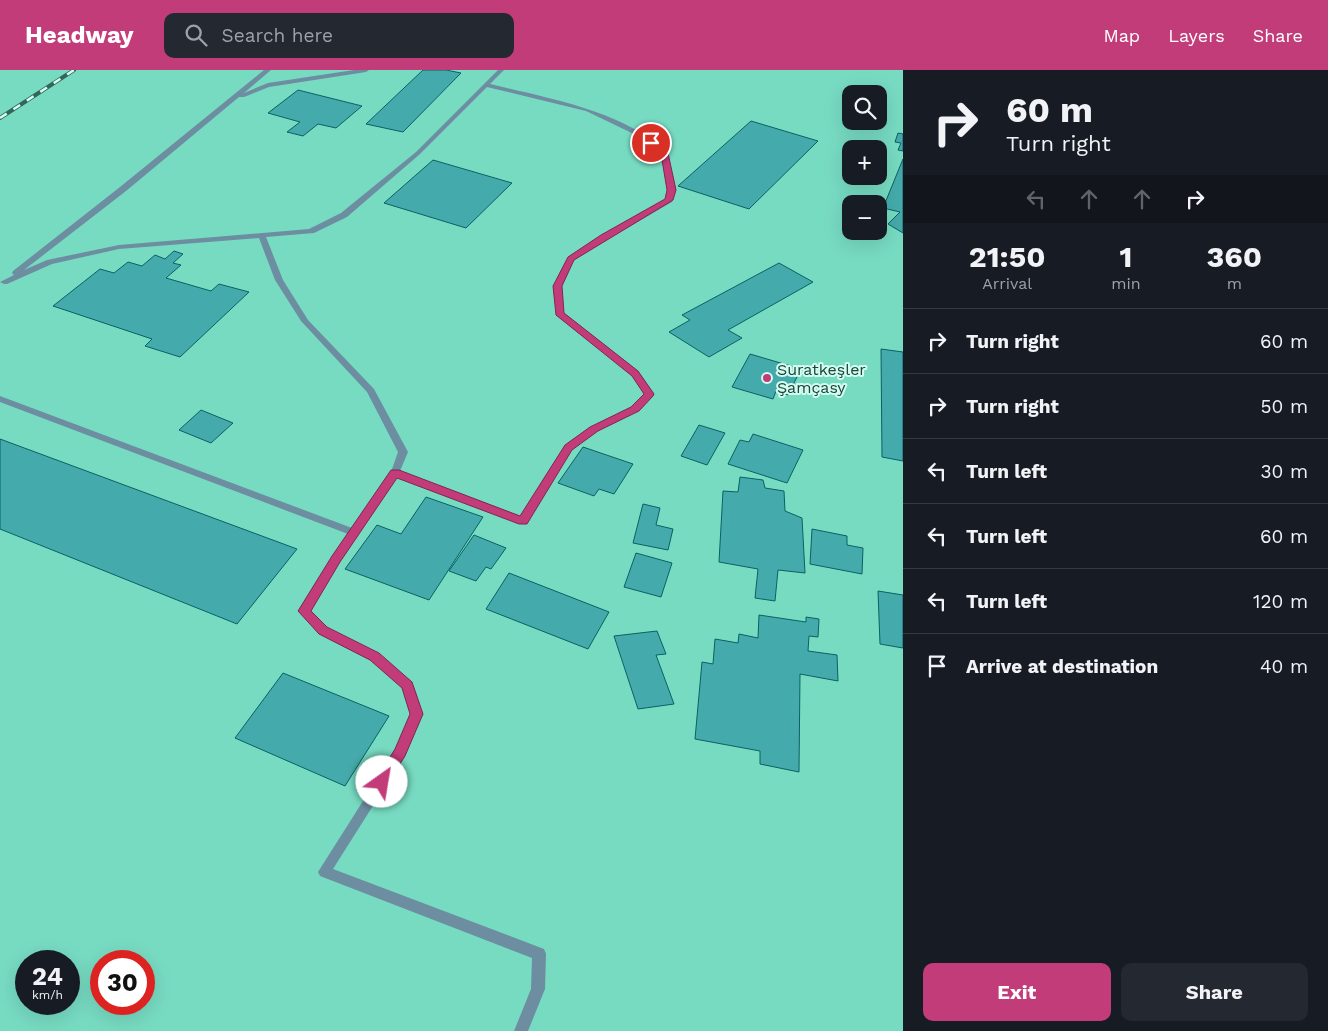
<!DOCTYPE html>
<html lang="en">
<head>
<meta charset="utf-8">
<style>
	body { margin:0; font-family:"Work Sans",sans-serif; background:#242831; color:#f1f3f6; height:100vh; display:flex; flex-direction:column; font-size:19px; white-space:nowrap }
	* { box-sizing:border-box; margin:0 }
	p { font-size:16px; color:#9ea1a6 }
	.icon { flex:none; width:28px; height:28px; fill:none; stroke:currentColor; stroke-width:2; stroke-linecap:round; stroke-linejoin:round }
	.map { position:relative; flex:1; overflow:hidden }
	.sheet { display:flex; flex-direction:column; background:#171b24; width:425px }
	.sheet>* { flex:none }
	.banner { background:#171b24; color:#f1f3f6; overflow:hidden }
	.fabs { position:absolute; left:842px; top:15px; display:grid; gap:10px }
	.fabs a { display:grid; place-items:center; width:45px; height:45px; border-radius:10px; background:#171b24; box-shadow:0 5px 20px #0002; font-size:25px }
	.speed { position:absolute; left:15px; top:880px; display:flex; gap:10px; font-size:25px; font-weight:700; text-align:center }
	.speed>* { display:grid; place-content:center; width:65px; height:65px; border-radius:50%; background:#171b24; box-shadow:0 5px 20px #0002; line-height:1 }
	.speed small { font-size:12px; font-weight:400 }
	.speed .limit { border:8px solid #d22; background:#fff; color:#111 }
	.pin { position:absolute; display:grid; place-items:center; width:42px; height:42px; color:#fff; margin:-21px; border:2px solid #fff; border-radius:50%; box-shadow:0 1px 5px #0007 }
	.me { position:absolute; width:55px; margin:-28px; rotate:32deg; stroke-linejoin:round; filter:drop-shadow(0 0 4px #0008) }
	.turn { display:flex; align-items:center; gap:18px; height:105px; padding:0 20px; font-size:22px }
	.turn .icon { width:65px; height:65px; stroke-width:2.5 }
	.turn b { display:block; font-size:35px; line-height:42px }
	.lanes { display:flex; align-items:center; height:48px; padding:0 20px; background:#0003; justify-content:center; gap:25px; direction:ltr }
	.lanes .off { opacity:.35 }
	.eta { display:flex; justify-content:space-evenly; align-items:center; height:85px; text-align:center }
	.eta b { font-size:30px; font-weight:700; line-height:35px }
	.cta { display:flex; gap:10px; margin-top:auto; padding:10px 20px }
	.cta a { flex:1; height:58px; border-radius:10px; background:#c33c7a; color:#fff; font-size:20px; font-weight:700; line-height:58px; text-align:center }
	.cta a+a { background:#242831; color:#f1f3f6 }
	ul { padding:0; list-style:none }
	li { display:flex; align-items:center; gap:15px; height:65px; padding:0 20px; border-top:1px solid #363941 }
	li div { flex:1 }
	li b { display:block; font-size:19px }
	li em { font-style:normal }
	header { display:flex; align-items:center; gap:30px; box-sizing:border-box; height:70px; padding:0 25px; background:#c33c7a; color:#fff }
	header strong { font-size:24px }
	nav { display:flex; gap:28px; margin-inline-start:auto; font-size:18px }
	.search { width:350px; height:45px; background:#242831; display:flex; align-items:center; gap:12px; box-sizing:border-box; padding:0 18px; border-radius:10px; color:#9ea1a6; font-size:19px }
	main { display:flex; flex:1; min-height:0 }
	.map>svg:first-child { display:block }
	.built { fill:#77dbc2; fill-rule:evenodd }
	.building { fill:#45aaab; stroke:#0a6163 }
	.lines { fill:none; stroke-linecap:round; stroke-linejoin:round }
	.street { fill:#6d8da1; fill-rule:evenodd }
	.rail-casing { stroke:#346559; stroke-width:4 }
	.rail { stroke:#d3fdf1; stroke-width:2.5; stroke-dasharray:8; stroke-linecap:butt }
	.route { fill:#c33c7a; stroke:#7f274f }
	.poi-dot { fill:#c33c7a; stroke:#d3fdf1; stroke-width:2 }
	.labels { text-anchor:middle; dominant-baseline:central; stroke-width:4; stroke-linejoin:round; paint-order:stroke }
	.poi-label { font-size:16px; fill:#1d433a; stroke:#d3fdf1; text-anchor:start }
</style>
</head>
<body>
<header>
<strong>Headway</strong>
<div class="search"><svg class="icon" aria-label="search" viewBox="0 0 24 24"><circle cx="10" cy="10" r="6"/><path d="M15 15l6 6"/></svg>Search here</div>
<nav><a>Map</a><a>Layers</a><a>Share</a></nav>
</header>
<main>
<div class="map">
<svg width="903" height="961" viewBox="0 0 903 961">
	<rect width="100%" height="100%" fill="#8ce6d0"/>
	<path class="built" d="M0,0H903V961H0ZM851,24H879V51H851ZM851,79H879V106H851ZM851,134H879V161H851ZM26,891H69V934H26ZM101,891H144V934H101Z"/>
	<path class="building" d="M423,0H446L461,3L403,62L366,54Z
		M298,20L362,36L336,58L318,54L303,66L287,62L300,52L268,43Z
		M751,51L818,71L749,139L678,116Z
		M898,63L903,64V81L898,80L901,73L895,72Z
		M903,89V163L888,154L900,142L883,138Z
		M433,90L512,113L466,158L384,133Z
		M174,181L183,184L173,193L181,195L166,208L211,221L219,214L249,222L180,287L145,276L152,269L53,236L100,199L114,203L128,192L142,196L155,185L165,189Z
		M779,193L813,212L728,260L742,268L709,287L669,262L690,250L682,245Z
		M881,279L903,282V391L882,387Z
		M750,284L801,299L788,325L776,321L773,329L732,317Z
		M201,340L233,353L211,373L179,360Z
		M699,355L725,363L707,395L681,386Z
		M753,364L803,380L787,413L728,394L740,370L749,372Z
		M0,369L297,479L237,554L0,459Z
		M583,377L633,394L614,424L599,419L594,426L558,413Z
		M740,407L763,410L765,418L784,421L785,441L802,448L805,503L778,500L775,531L755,528L758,499L719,492L723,421L738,422Z
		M426,427L483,447L429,530L345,499L377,455L401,464Z
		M643,434L660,438L656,455L673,459L668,480L633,473Z
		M812,459L847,466V475L863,478L862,504L810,494Z
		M474,465L506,478L491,499L486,497L476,511L449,501Z
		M636,483L672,493L661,527L624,517Z
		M509,503L609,542L588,579L486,539Z
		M878,521L903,525V578L880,574Z
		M759,545L806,552V547L819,549L818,567L809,566L808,581L837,585L838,611L800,604L799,702L760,694V681L695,669L702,592L713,594L715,569L738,573L739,564L758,568Z
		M657,561L666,584L656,585L674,634L638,639L614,566Z
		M283,603L389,646L345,716L235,668Z"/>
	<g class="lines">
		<path class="street" d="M264,0H271L244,23L268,13L354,0H369L366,2L269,17L244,27H239L126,121L24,200L47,190L119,175L309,159L341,143L416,82L498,0H504L490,14C547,28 625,41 667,83L676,120L672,132L608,169L574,190L561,216L564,243L638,301L654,324L653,326L638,341L597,361L572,379L526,453H520L397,407L340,492L310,540L327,558L378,584L412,612L423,644L405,685L333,799L544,879L546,884L545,919L528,961H514L531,919L532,888L320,806L318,802L396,679L411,644L403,617L370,590L319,564L299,541L348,464L0,332V326L352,458L391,402L398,382L367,322L301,251L275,210L259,168L119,179L52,194L7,214H4L0,212L14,205L12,203L13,201L120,117ZM487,17L586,41L636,65L661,84L668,120L666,129L602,165L568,187L553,216L557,246L632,305L645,324L632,337L591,357L566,375L521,446L400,401L408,382L374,319L308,250L283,210L266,167L314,163L347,147L420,84Z"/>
		<g class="rail-casing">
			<path id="rail" d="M0,48L74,0"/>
		</g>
		<use href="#rail" class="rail"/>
	</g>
	<path class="route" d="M651,71L668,83L676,120L673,130L574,190L562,216L564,243L638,301L654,324L653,326L639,341L598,361L572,380L527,454H519L397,408L340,492L311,541L327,557L379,583L412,612L423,644L405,686L386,716L382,718L377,716L375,712L395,679L410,644L402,618L370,590L319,564L298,541L332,486L391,400H399L520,446L565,375L590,357L631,337L644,324L632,306L556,245L553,216L568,187L601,165L665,129L667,120L661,84L649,75L647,73Z"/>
	<circle class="poi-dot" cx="767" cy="308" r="5"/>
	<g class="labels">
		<g class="poi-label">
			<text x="777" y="299">Suratkeşler<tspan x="777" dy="18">Şamçasy</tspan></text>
		</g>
	</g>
</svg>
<div class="fabs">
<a><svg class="icon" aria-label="search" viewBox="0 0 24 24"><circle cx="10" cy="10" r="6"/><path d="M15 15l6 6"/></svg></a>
<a>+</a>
<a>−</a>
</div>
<div class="speed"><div>24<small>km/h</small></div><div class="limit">30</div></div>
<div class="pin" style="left:651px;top:73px;background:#d93025"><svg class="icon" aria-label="arrive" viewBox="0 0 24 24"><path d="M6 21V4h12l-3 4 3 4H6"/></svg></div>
<svg class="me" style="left:382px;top:712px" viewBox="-20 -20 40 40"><circle r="19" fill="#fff"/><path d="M0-13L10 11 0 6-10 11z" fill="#c33c7a"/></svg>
</div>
<section class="sheet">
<div class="banner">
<div class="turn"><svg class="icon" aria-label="right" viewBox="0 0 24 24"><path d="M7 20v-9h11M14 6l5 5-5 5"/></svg><div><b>60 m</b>Turn right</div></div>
<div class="lanes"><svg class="icon off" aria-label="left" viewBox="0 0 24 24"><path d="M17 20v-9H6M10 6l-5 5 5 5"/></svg><svg class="icon off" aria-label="ahead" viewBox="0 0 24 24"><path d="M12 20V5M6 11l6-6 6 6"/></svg><svg class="icon off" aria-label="ahead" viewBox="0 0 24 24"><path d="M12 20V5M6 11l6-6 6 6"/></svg><svg class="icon" aria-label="right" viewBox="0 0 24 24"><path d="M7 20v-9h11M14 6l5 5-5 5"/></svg></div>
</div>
<div class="eta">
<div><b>21:50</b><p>Arrival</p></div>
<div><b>1</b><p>min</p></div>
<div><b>360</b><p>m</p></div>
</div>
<ul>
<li><svg class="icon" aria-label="right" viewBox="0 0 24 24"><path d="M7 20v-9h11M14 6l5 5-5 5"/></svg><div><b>Turn right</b></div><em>60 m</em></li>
<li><svg class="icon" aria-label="right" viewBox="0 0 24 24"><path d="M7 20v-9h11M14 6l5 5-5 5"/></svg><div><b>Turn right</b></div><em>50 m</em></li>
<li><svg class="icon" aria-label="left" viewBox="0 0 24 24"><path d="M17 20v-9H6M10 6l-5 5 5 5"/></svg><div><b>Turn left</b></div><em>30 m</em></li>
<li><svg class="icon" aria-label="left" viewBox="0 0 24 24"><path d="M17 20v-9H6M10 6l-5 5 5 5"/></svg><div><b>Turn left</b></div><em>60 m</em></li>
<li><svg class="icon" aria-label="left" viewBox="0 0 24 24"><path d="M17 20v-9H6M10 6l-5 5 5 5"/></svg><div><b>Turn left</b></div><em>120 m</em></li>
<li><svg class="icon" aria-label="arrive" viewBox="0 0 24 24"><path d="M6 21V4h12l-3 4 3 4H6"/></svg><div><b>Arrive at destination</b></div><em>40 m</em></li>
</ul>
<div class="cta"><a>Exit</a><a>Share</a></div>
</section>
</main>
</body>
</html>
